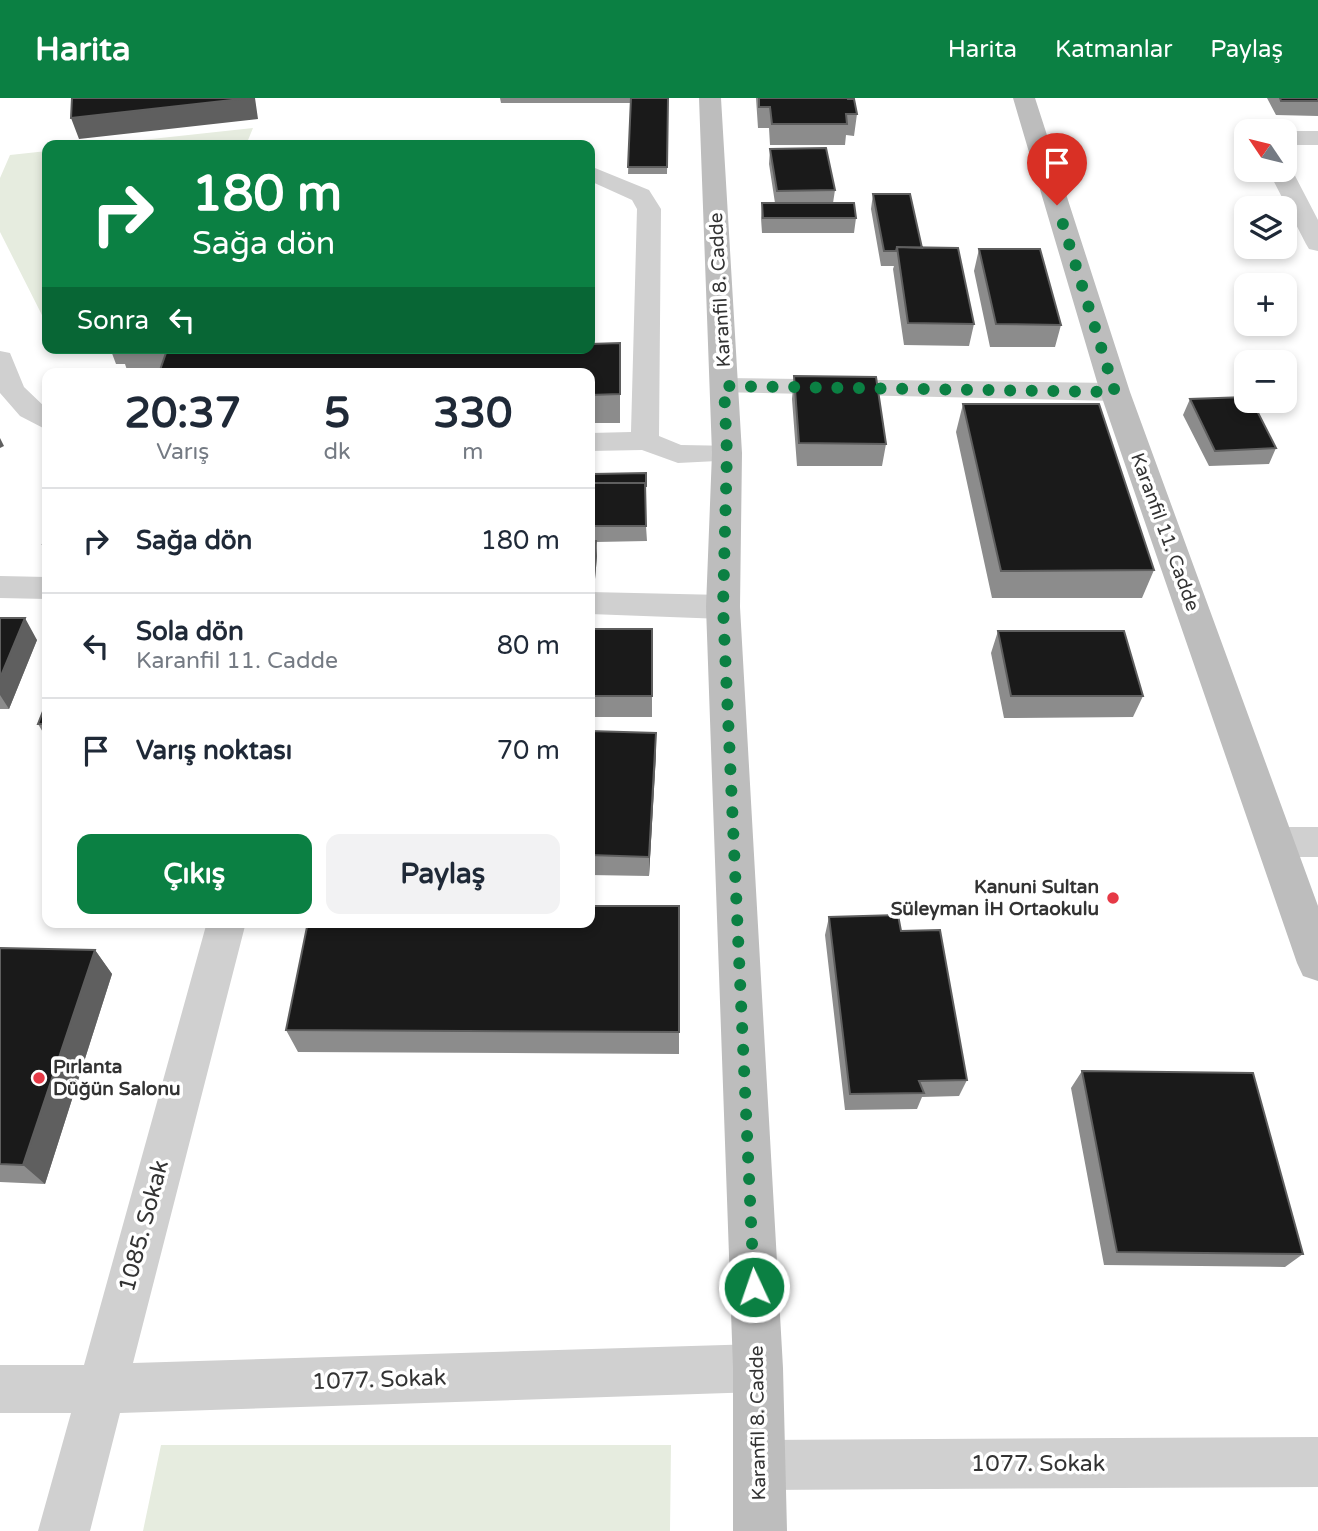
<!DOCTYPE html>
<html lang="tr">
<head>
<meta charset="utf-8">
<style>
	body { margin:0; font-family:"Varela Round",sans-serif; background:#f2f2f3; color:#1f2937; height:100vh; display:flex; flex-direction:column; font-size:26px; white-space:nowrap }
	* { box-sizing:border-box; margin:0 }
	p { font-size:23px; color:#747a83 }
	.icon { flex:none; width:38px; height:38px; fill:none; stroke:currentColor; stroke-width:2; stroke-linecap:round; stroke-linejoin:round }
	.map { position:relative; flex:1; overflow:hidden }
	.details { position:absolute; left:42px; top:270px; width:553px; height:560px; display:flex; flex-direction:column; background:#fff; border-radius:14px; box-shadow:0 4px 10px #0003 }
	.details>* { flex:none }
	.top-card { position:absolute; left:42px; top:42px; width:553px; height:214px; border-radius:14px; box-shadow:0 4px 10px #0003; background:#0b8043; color:#fff; overflow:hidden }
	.needle { width:46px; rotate:305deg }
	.fabs { position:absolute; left:1234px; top:21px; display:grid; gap:14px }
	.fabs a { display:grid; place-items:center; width:63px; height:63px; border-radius:14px; background:#fff; box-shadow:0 4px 10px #0003; font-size:35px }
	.pin { position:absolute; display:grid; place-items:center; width:60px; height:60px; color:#fff; margin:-72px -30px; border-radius:50% 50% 50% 0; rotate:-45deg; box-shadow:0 0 7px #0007 }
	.pin .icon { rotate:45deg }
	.me { position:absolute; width:77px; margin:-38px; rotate:357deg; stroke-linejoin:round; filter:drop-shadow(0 0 5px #0008) }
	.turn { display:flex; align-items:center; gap:24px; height:147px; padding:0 35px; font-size:32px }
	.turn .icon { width:91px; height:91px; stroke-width:2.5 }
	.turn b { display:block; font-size:49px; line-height:60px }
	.then { display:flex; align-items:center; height:66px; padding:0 35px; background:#0003; gap:14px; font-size:26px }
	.eta { display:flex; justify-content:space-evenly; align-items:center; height:119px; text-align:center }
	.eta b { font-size:42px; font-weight:700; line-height:49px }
	.cta { display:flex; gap:14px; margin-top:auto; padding:14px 35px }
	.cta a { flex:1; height:80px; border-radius:14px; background:#0b8043; color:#fff; font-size:28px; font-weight:700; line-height:80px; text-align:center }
	.cta a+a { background:#f2f2f3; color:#1f2937 }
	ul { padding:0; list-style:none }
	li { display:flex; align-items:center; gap:21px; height:105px; padding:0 35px; border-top:2px solid #e0e1e3 }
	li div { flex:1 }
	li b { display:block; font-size:26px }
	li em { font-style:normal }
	header { display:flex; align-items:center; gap:42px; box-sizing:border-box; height:98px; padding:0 35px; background:#0b8043; color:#fff }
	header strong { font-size:33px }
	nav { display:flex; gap:38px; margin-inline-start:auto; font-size:24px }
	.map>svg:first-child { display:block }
	.green { fill:#e6ecdf }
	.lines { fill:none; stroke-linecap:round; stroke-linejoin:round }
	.street { fill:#d0d0d0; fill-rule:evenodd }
	.secondary { fill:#bdbdbd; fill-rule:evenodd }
	.wall { fill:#8c8c8c }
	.shaded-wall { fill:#5f5f5f }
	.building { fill:#1a1a1a; stroke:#5f5f5f; stroke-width:2 }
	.route { stroke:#0b8043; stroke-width:12; stroke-dasharray:0 21.6 }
	.poi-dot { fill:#e63946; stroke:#fff; stroke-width:2.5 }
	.labels { text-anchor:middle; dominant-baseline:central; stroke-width:7; stroke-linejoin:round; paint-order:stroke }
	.street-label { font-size:19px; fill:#333; stroke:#fff }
	.poi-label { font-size:19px; font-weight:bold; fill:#333; stroke:#fff; text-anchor:end }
	.near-street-label { font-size:23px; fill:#333; stroke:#fff }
</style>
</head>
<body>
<header>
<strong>Harita</strong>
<nav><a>Harita</a><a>Katmanlar</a><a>Paylaş</a></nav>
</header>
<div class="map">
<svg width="1318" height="1433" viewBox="0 0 1318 1433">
	<rect width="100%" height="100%" fill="#fff"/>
	<path class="green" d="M253,30L246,47H96Z
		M47,53V227L0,134V80L10,57Z
		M161,1347H671L670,1433H143Z"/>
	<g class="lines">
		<path class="street" d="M1284,33H1318V47H1284Z
			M1284,66L1292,72L1318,122V153L1309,151L1306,146L1268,72H1284Z
			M590,68L649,92L661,111L659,338L681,347L737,348L742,355L737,362L678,365L642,352L590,353V335L631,334L637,111L632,102L590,83Z
			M0,253L10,255L24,289L47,311V332L20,318L0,295Z
			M725,280L1115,285L1125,288L1129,294L1125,300L1115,303L715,294L711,288L715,282Z
			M0,478L47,479V501L0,500Z
			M590,494L723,497L734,501L739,509L734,517L723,521L590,516Z
			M1276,729H1318V759H1276L1263,755L1257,744L1263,733Z
			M207,824H246L133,1265L758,1246L775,1253L782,1270L775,1287L758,1294L120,1315L90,1433H38L71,1315H0V1267H84Z
			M1318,1339V1389L758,1392L740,1385L733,1367L740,1349L758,1342Z"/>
		<path class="secondary" d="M699,0H721L742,355L740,509L783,1270L787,1433H733V1270L706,509L712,355Z
			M1013,0H1035L1130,294L1318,808V883L1303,878L1297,865L1100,294Z"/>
	</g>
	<path class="wall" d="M500,0H668L667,76H628L631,5H501Z
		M756,0H848L857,16L854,38L846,37L845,47H770L769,30H758Z
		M1267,0H1318V18L1276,17Z
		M770,51L835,92L833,105L856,120L854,135H762L761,120L762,105H775L769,66Z
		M873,96L922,150L974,226L969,248L904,247L893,171L894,168H881L871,111Z
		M979,151L1061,227L1055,249H990L974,173Z
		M620,245V325H590V275H128L125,266H116L110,250H189V252Z
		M794,278L886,346L882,368H797L792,301Z
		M1190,301L1276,350L1269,366L1209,368L1183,317Z
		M963,306L1154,472L1142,500H992L956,334Z
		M590,369L594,376L646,428L647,443L596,444L597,458L595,481H590V443H594V401H590Z
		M0,520L37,542L9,611H0Z
		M590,531H652V619H590Z
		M998,533L1143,598L1133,619L1004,620L991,555Z
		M47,603V641L38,626Z
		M590,633L656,635V656L649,778L590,777Z
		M829,819L901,833L967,982L959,998L922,999L917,1011L845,1012L825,837Z
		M0,850L95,852L112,876L45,1086L0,1084Z
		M286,932L679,934V956L298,954Z
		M1082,973L1303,1156L1285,1169L1104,1167L1071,990Z"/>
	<path class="shaded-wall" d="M250,0H255L258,21L79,41L71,20Z
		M0,340L4,348L0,350Z
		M596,443L597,458L595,481L594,466Z
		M25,520L37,542L9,611L0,597V580Z
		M656,635V656L649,778V759Z
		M95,852L112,876L45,1086L23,1067Z"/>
	<path class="building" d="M72,0H250L71,20Z
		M631,0H668L667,69H628Z
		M759,0H848V1H854L857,16H846L847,26H772L770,9H759Z
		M1280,0H1318V3H1281Z
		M826,50L835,92L777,93L770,51Z
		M873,96H910L922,150L897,149L896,153H884Z
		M762,105H854L856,120H763Z
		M897,149L958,150L974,226L908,225Z
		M979,151H1040L1061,227L996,226Z
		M620,245V296L590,297V275H159L167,252L284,250H590V246Z
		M121,250H174L173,252H167L166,255L120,253Z
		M794,278L876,279L886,346L799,345Z
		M1246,299V303H1252L1276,350L1215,353L1190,301Z
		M963,306H1099L1154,472L1001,473Z
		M590,369H594V385H590Z
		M646,375V389L645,385H594V376Z
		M594,385H645L646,428H594Z
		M47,435V446H43Z
		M590,443H596L594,466H590Z
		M0,520H25L0,580Z
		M590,531H652V598H590Z
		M998,533H1124L1143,598H1011Z
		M47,603V626H38Z
		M590,633L656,635L649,759L590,757Z
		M590,808H679V934L286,932L308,824H590Z
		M898,817L901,833L940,832L967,982L919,983L924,995L850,996L829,819Z
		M0,850L95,852L23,1067L0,1066Z
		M1082,973L1253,975L1303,1156L1117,1154Z"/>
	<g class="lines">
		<path class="route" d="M754,1189L723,509L727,355L724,288L1115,294L1057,107"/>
	</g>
	<g class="poi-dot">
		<circle cx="1113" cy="800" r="7"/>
		<circle cx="39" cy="980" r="7"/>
	</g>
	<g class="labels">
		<g class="street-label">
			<text transform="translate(720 192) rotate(-93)">Karanfil 8. Cadde</text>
			<text transform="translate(1165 434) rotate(70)">Karanfil 11. Cadde</text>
			<text transform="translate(758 1325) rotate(-91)">Karanfil 8. Cadde</text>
		</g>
		<g class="poi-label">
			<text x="1099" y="789">Kanuni Sultan<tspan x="1099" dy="22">Süleyman İH Ortaokulu</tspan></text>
			<text x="53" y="969" text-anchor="start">Pırlanta<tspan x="53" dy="22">Düğün Salonu</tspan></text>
		</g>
		<g class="near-street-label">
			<text transform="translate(144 1128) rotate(-75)">1085. Sokak</text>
			<text transform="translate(379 1282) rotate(-2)">1077. Sokak</text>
			<text x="1038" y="1366">1077. Sokak</text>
		</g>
	</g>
</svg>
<div class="fabs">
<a><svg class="needle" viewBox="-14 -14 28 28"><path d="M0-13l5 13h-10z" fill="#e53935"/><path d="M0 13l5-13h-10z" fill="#747a83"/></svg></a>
<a><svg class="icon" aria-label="layers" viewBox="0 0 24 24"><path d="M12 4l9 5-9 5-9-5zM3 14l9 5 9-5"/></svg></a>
<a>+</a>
<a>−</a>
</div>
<div class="pin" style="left:1057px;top:107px;background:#d93025"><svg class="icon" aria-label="arrive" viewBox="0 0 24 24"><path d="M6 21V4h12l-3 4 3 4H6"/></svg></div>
<svg class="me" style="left:754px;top:1189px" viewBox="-20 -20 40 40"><circle r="17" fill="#0b8043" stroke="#fff" stroke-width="3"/><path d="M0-11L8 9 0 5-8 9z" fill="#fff"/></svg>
<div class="top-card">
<div class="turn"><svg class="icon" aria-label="right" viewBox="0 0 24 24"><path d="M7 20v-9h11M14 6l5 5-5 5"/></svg><div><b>180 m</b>Sağa dön</div></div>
<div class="then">Sonra<svg class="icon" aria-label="left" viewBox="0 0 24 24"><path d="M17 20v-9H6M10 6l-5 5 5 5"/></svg></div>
</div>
<section class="details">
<div class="eta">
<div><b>20:37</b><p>Varış</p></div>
<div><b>5</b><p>dk</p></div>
<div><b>330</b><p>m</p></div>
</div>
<ul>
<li><svg class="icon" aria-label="right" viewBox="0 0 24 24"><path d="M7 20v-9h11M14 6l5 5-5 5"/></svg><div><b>Sağa dön</b></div><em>180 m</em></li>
<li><svg class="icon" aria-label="left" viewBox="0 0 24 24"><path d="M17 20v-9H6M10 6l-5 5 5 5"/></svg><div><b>Sola dön</b><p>Karanfil 11. Cadde</p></div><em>80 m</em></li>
<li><svg class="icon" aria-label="arrive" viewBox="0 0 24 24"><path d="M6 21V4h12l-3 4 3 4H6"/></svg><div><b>Varış noktası</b></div><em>70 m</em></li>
</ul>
<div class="cta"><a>Çıkış</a><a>Paylaş</a></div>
</section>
</div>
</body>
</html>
